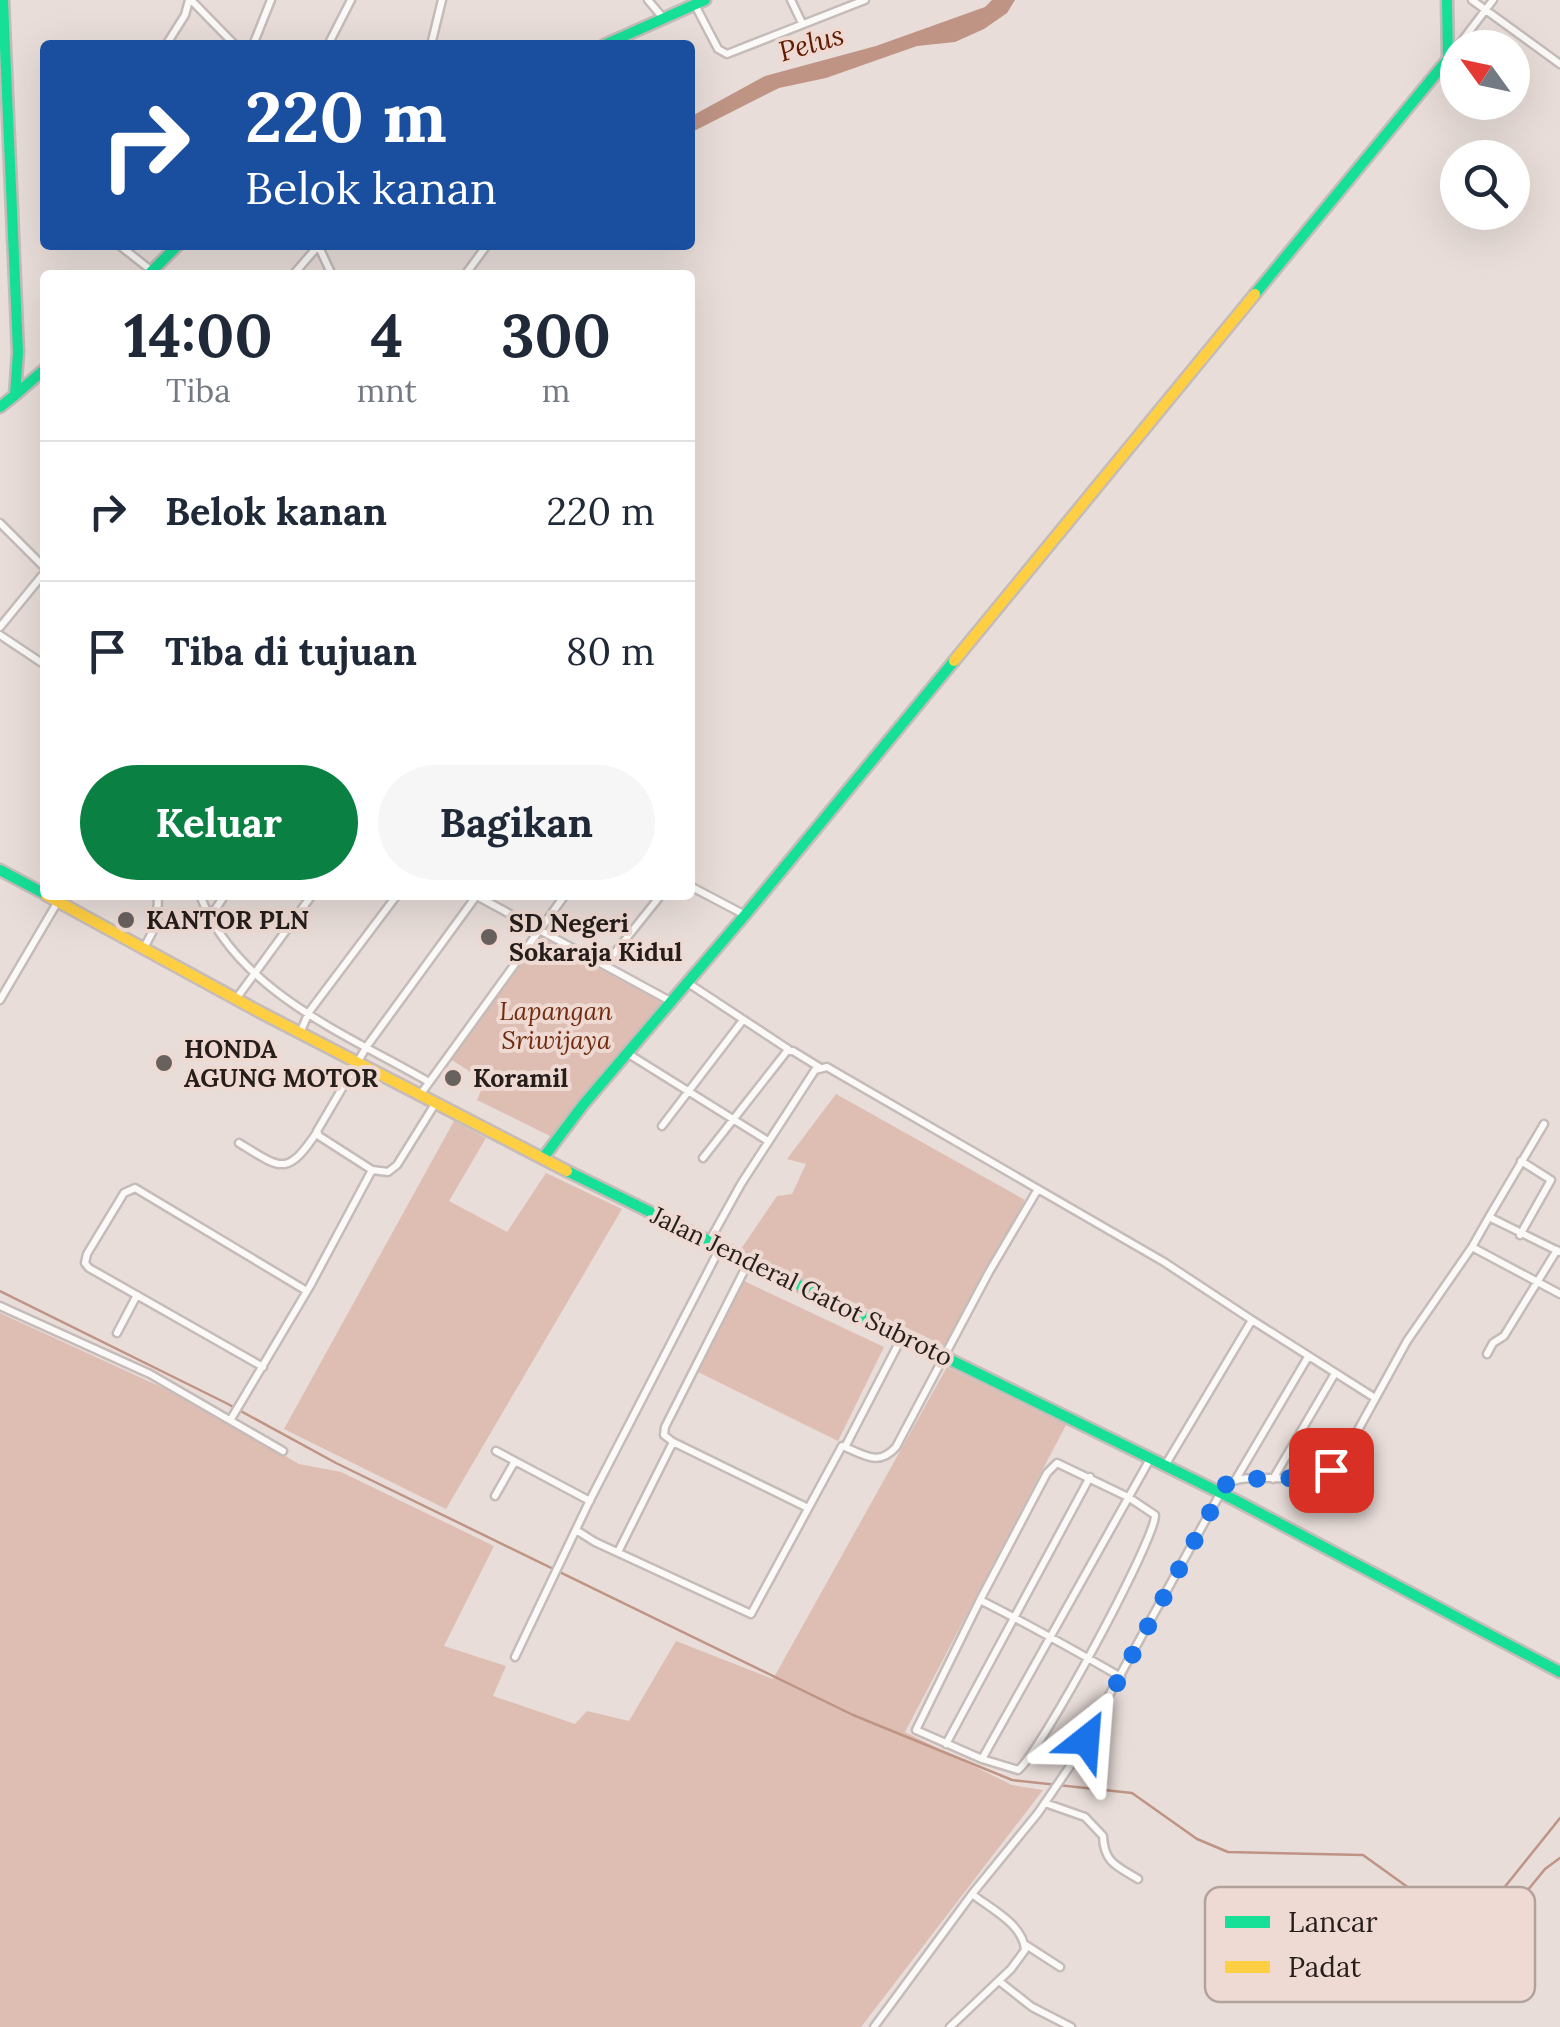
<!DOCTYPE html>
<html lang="id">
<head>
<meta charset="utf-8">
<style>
	body { margin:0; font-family:Lora,serif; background:#f6f6f7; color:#1f2937; height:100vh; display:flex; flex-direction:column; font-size:38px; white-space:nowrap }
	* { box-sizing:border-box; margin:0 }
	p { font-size:32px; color:#747a83 }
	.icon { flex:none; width:55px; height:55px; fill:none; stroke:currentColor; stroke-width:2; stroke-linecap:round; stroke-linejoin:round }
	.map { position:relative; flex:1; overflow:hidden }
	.details { position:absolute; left:40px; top:270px; width:655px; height:630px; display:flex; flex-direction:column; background:#fff; border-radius:10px; box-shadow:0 10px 40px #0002 }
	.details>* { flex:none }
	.hud { position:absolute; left:40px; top:40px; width:655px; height:210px; border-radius:10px; box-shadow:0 10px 40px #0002; background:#1a4fa0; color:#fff; overflow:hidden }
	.needle { width:65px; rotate:303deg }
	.controls { position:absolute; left:1440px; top:30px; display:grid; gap:20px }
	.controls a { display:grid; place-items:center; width:90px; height:90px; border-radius:50%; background:#fff; box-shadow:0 10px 40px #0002; font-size:50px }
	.pin { position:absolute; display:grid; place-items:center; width:85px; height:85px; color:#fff; margin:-42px; border-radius:20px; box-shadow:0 5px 15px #0006 }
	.me { position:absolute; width:110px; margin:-55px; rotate:28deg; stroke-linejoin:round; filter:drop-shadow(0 0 8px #0008) }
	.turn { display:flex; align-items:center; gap:35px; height:210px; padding:0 40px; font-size:45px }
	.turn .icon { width:130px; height:130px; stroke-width:2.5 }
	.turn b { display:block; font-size:70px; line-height:85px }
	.eta { display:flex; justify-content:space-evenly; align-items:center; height:170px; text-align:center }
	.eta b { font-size:60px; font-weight:700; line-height:70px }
	.button { display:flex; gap:20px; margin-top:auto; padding:20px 40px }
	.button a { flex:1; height:115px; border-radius:60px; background:#0b8043; color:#fff; font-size:40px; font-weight:700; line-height:115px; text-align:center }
	.button a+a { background:#f6f6f7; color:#1f2937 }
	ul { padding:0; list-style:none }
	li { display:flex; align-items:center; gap:30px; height:140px; padding:0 40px; border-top:2px solid #e0e1e3 }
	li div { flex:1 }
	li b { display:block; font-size:38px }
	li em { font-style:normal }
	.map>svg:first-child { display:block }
	.green { fill:#debeb2 }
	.water { fill:#bf9485 }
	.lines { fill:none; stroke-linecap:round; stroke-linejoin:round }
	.stream { stroke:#bf9485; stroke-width:2.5 }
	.street-casing { stroke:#c5bcb9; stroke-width:11 }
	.fast-casing { stroke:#c5bcb9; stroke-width:15 }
	.slow-casing { stroke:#c5bcb9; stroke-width:15 }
	.street { stroke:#fcfaf9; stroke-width:6 }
	.fast { stroke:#16e098; stroke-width:10 }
	.slow { stroke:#ffcf43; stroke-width:10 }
	.route { stroke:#1a73e8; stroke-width:18; stroke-dasharray:0 32.4 }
	.poi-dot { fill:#69615e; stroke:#eedad3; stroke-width:4 }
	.labels { text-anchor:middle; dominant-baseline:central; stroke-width:8; stroke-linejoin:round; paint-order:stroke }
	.poi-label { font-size:25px; font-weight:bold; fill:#251e1b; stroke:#eedad3; text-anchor:start }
	.park-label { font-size:25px; font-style:italic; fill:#722b0e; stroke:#eedad3 }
	.street-label { font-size:25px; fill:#251e1b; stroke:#eedad3 }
	.water-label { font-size:28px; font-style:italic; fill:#601a00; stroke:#eedad3 }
	.key { fill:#eedad3; stroke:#b2a29c; stroke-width:2.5 }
	.key-label { font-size:28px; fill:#251e1b }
</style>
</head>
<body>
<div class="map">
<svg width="1560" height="2027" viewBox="0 0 1560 2027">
	<rect width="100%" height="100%" fill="#e8ddd9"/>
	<path class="green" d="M538,936L661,1002L552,1137L477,1100L485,1081L447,1057Z
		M836,1094L1025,1200L945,1346L741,1249L777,1196L792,1194L806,1164L787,1159Z
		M454,1121L486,1138L449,1201L507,1232L546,1173L622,1209L446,1509L284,1429Z
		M742,1280L884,1347L838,1441L696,1371Z
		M0,1313L183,1397L299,1464L341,1472L494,1546L444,1646L506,1666L493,1696L575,1724L587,1711L629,1721L676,1641L773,1679L947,1367L1066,1425L905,1732L1012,1785L1043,1790L861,2027H0Z"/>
	<path class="water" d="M992,0H1015L1007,13L984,29L955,42L917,46L826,78L779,88L690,133V117L765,76L876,46L985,7Z"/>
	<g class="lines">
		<path class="stream" d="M0,1291L226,1403L336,1463L853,1715L1012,1780L1132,1793L1197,1839L1228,1852L1363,1855L1427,1901L1467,1924L1479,1919L1560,1818
			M1518,1902L1545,1869L1560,1858"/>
		<g class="street-casing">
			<path id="street" d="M191,0L235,45
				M648,0L664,19
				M791,0L802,23
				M1472,0L1560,64
				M695,5L718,49L727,54L865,0
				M166,45L185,15L189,0
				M253,45L271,0
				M328,45L351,0
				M431,45L442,0
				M1449,58L1493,0
				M119,245L152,271
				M318,245L332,275
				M293,275L318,246
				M465,275L487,245
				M0,523L45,568
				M0,627L45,572
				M0,635L45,665
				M690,886L745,915
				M200,895C236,991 346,1034 429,1082
				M475,895L670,1001
				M210,917L225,895
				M143,950L157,923L158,895
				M605,965L661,895
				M688,983L788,1049
				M236,999L312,895
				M0,1000L57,903
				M300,1033L309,1012L397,895
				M627,1053L768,1141
				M420,1095L565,895
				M435,1104L397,1165L388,1172L372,1170L319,1136L317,1131L367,1046L477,895
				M662,1126L743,1020
				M239,1143C281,1169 287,1177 317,1132
				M703,1158L787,1051H793L819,1067
				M1489,1217L1544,1124
				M1520,1235L1551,1180L1521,1161
				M710,1240L741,1184L815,1070L827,1067L1164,1262L1252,1320
				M1472,1247L1560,1294
				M0,1306L150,1374L283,1451
				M117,1333L137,1295
				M1487,1354L1493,1343L1504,1336L1557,1250
				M263,1367L89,1268L85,1263L87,1254L124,1193L135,1188L305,1290
				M231,1419L310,1286L372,1170
				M673,1442L806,1507
				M845,1447C866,1456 879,1466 896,1447L989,1272L1038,1189
				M496,1451L590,1501
				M1166,1464L1252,1320L1375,1398
				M1236,1479L1308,1357
				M1273,1479L1334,1375
				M495,1496L515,1461
				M576,1530L595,1542L751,1614L842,1446L845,1447L902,1337
				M618,1552L673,1442L664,1435L665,1427L749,1261
				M980,1600L916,1730L982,1759L1018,1770C1039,1755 1156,1539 1155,1515L1128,1497L1057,1463L1047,1473L980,1600C1028,1624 1074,1650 1121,1677
				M515,1657L590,1500L720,1248
				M946,1744L1090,1477
				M982,1759L1150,1459
				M1045,1803L1085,1817L1103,1836C1104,1863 1117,1866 1138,1879
				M1026,1945L1060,1967
				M999,1981L1032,2007L1071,2027
				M874,2027L972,1894L1038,1813L1070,1766L1225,1485C1251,1467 1304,1493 1341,1461L1407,1341L1472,1247L1489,1217L1560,1252
				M950,2027L1011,1969L1025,1950C1023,1924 991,1909 972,1894"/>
		</g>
		<g class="fast-casing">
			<path id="fast" d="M604,45L705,0
				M148,275L178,245
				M1255,294L1448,59L1447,0
				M15,395L45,369
				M0,407L15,395L18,352L3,0
				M0,870L45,894
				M543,1158L583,1105L745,915L954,661
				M567,1171L1235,1500L1560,1672"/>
		</g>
		<g class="slow-casing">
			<path id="slow" d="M954,661L1255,294
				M46,895L258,1011L567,1171"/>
		</g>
		<use href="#street" class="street"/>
		<use href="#fast" class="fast"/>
		<use href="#slow" class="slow"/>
	</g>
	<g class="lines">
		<path class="route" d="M1086,1740L1225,1485L1236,1479L1301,1478L1331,1470"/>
	</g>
	<g class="poi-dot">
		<circle cx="126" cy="920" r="10"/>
		<circle cx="489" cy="937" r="10"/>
		<circle cx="164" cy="1063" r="10"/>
		<circle cx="453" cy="1078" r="10"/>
	</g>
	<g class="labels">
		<g class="poi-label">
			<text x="146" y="920">KANTOR PLN</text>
			<text x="509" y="923">SD Negeri<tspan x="509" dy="29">Sokaraja Kidul</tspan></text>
			<text x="184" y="1049">HONDA<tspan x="184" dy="29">AGUNG MOTOR</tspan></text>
			<text x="473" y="1078">Koramil</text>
		</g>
		<g class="park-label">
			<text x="556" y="1011">Lapangan<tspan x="556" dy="29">Sriwijaya</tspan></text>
		</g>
		<g class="street-label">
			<text transform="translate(802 1286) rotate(26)">Jalan Jenderal Gatot Subroto</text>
		</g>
		<g class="water-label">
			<text transform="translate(811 43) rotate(-16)">Pelus</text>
		</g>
	</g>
	<rect x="1205" y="1887" width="330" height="115" rx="15" class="key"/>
	<rect x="1225" y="1916" width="45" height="12" fill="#16e098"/>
	<rect x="1225" y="1961" width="45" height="12" fill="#ffcf43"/>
	<g class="key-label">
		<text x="1288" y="1932">Lancar</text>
		<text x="1288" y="1977">Padat</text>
	</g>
</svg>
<div class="controls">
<a><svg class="needle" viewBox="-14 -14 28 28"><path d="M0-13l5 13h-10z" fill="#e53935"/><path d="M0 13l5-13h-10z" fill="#747a83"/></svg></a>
<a><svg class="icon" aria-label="search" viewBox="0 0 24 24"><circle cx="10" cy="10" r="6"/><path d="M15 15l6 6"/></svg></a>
</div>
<div class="pin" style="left:1331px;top:1470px;background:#d93025"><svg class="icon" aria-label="arrive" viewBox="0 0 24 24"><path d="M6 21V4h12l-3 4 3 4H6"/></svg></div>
<svg class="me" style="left:1086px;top:1740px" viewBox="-20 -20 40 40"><path d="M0-17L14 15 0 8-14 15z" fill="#1a73e8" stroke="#fff" stroke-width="4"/></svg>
<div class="hud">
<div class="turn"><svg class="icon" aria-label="right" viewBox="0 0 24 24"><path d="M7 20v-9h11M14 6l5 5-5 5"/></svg><div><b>220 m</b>Belok kanan</div></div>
</div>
<section class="details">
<div class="eta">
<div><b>14:00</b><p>Tiba</p></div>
<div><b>4</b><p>mnt</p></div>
<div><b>300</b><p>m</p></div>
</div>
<ul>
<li><svg class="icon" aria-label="right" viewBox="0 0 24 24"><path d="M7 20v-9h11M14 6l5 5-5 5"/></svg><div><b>Belok kanan</b></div><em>220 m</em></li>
<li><svg class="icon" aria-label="arrive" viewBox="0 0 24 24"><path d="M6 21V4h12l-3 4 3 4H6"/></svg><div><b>Tiba di tujuan</b></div><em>80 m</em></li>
</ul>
<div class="button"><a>Keluar</a><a>Bagikan</a></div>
</section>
</div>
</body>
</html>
